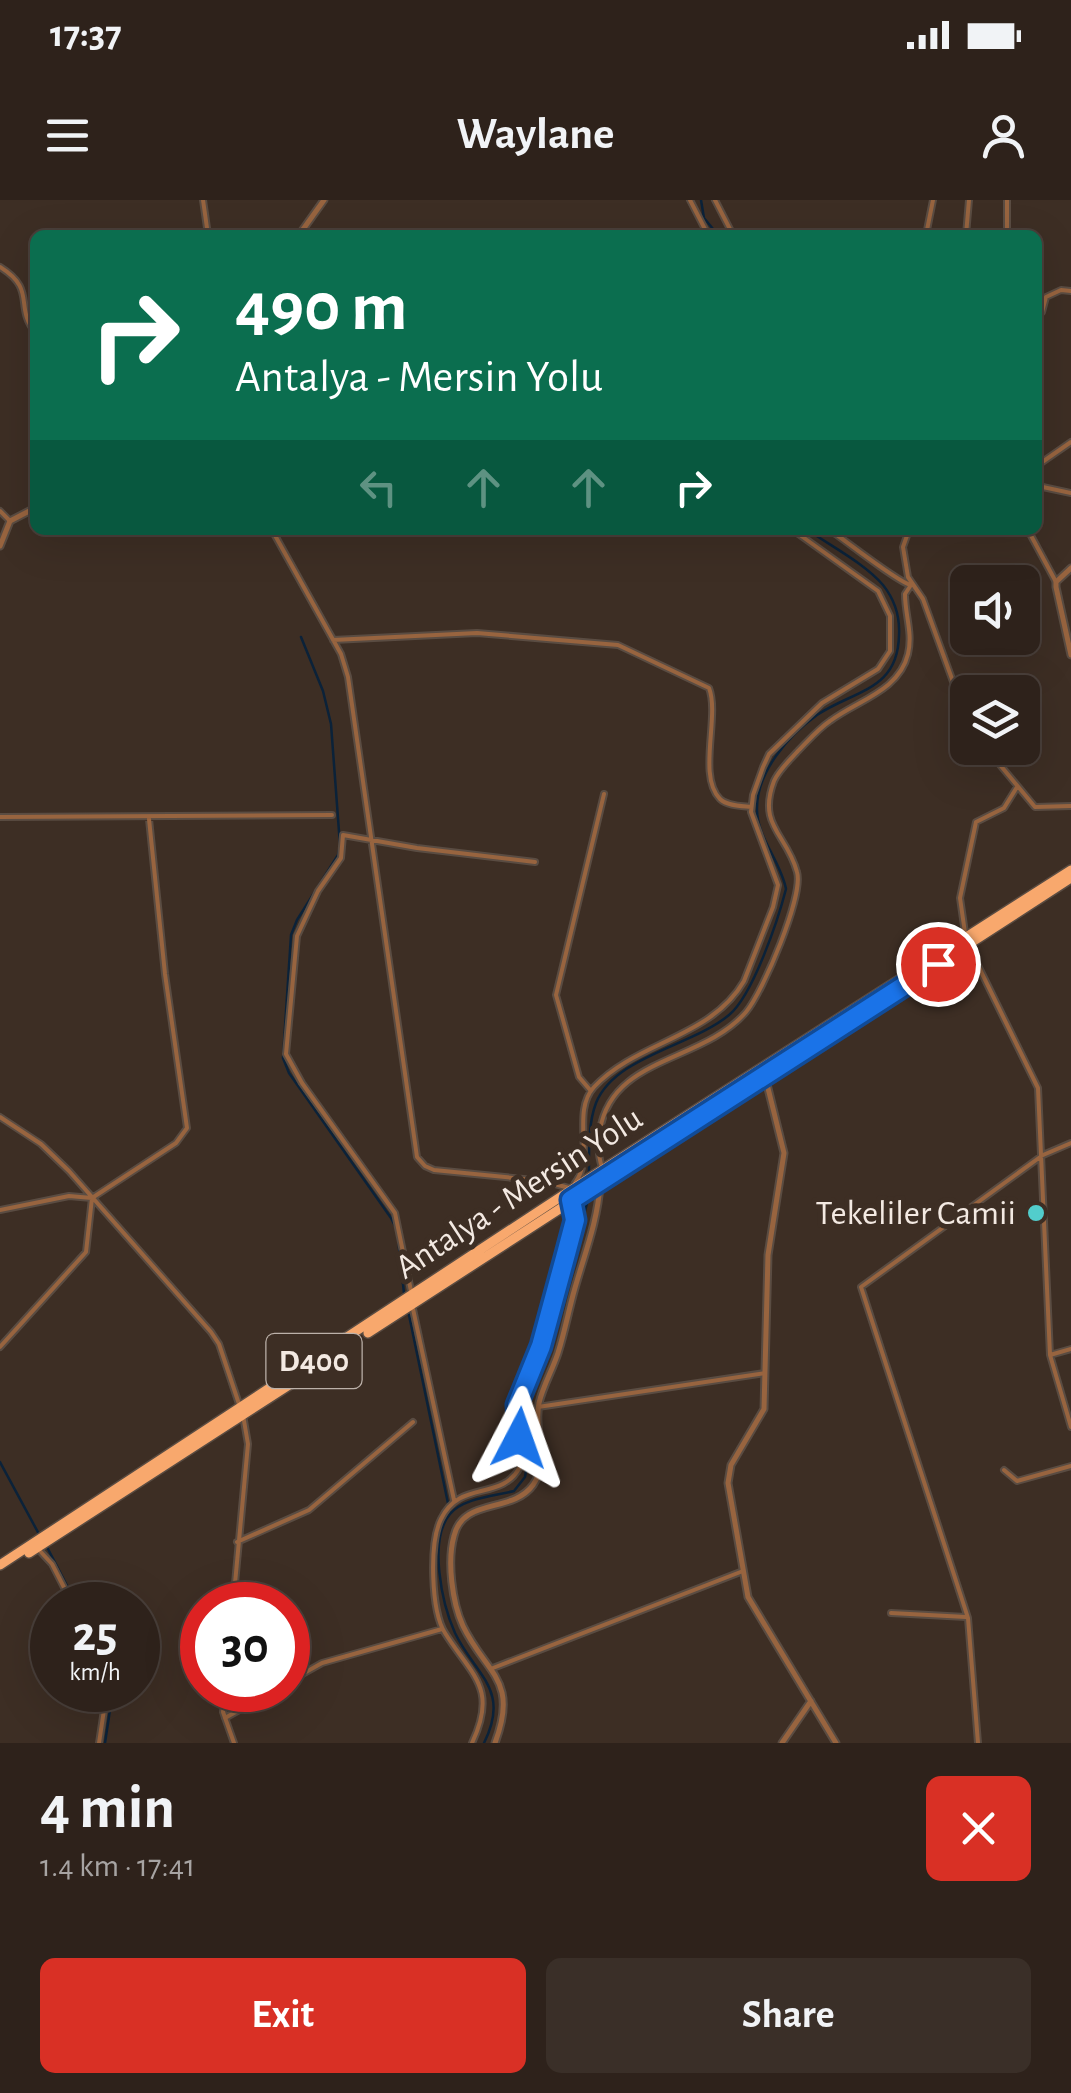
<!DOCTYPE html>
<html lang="en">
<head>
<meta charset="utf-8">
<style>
	body { margin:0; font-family:"Alegreya Sans",sans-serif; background:#3a2f28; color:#f1f3f6; height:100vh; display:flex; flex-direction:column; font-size:38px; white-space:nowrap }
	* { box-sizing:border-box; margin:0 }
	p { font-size:32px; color:#a7a4a3 }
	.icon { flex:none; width:55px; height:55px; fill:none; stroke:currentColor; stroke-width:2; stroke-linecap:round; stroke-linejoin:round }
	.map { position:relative; height:1543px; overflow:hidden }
	.side { display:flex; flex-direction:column; background:#2e221b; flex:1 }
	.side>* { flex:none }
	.banner { position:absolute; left:30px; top:30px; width:1012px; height:305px; border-radius:15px; box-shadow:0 10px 40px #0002,0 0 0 2px #493f3a; background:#0b6e4f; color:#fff; overflow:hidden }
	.buttons { position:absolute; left:950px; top:365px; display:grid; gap:20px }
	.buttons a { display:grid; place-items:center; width:90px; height:90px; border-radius:15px; background:#2e221b; box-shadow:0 10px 40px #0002,0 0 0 2px #493f3a; font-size:50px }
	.speed { position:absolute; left:30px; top:1382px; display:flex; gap:20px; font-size:50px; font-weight:700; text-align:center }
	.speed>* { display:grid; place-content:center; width:130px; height:130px; border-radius:50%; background:#2e221b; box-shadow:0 10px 40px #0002,0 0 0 2px #493f3a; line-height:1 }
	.speed small { font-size:25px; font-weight:400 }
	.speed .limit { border:15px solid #d22; background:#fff; color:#111 }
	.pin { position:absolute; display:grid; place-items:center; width:85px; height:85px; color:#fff; margin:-42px; border:5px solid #fff; border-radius:50%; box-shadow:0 2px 10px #0007 }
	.me { position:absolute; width:110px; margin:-55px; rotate:4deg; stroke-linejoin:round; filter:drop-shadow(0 0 8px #0008) }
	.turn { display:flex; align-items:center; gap:35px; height:210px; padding:0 40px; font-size:45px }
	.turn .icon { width:130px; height:130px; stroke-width:2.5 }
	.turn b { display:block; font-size:70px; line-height:85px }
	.lanes { display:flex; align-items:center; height:95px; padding:0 40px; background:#0003; justify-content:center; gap:50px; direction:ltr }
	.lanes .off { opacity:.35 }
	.round { display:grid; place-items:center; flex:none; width:105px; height:105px; border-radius:15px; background:#3a2f28 }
	.head { display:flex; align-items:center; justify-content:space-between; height:170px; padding:0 40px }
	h1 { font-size:60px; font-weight:700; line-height:75px }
	.primary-button { display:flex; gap:20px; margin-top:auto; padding:20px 40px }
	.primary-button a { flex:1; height:115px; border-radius:15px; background:#d93025; color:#fff; font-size:40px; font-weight:700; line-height:115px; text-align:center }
	.primary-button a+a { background:#3a2f28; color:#f1f3f6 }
	.status { display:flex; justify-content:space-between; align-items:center; height:70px; padding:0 50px; background:#2e221b; direction:ltr }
	.status svg { height:28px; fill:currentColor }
	header { display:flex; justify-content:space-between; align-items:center; height:130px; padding:0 40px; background:#2e221b; font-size:45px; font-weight:700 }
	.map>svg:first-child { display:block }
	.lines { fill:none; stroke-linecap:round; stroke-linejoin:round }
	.stream { stroke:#0b2239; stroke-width:2.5 }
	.minor-casing { stroke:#5a4c42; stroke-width:8 }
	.tertiary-casing { stroke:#5a4c42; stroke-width:9 }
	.trunk-casing { stroke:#5a4c42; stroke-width:12 }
	.minor { stroke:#98643f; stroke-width:4 }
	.tertiary { stroke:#98643f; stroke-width:5 }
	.trunk { stroke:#f8a86d; stroke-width:9 }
	.route-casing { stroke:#114b97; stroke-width:25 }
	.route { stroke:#1a73e8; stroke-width:18 }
	.poi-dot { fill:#52cdcc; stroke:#3d2e24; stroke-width:4 }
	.labels { text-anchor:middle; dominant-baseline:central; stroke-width:10; stroke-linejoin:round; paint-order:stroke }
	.shield { fill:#3d2e24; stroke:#bcb1a9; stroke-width:2.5 }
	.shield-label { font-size:32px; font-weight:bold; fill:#f3e9e2 }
	.street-label { font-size:35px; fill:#f3e9e2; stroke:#3d2e24 }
	.poi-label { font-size:35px; fill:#f3e9e2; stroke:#3d2e24; text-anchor:end }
</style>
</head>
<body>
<div class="status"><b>17:37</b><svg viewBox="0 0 49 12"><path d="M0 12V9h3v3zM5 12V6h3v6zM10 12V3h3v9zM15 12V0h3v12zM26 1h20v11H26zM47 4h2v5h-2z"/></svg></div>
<header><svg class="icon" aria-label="menu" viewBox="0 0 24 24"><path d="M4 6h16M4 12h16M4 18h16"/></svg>Waylane<svg class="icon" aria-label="person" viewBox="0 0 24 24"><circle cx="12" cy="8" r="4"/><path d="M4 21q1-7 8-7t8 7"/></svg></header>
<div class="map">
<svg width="1071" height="1543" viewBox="0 0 1071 1543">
	<rect width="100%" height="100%" fill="#3d2e24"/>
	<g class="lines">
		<path class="stream" d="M701,0L704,18L718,35
			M301,437L323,491L331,524L340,645L338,655L297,720L291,735L283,858L289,873L391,1018L397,1030L404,1093
			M589,973C589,951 588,924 596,903C615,856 692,846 729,815C753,795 778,720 786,689C781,662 757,637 757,610C756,572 789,535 817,515C854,490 898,491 899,435C900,416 895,400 883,385C864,363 832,347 808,330
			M409,1115L450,1313
			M0,1262L40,1336
			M47,1347L77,1405
			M105,1543L113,1490
			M484,1543C511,1489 475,1475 455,1433C442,1404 428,1340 450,1314C463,1298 495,1296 514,1291L525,1277L529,1253L522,1223L526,1201L551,1137L589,996"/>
		<g class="minor-casing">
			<path id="minor" d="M203,0L208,35
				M690,0L708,35
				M715,0L733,35
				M926,35L933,0
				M966,35L969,0
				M1007,35V0
				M0,67C37,90 14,106 35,132
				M1038,115L1042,112L1046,97L1061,90L1071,91
				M1038,265L1071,242
				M1038,286L1071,293
				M0,311L10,321
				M272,330L341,454L348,477L417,957L425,966L434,970L544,981L569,988
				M909,330L903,347L908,377L923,399L968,523
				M1028,330L1056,382
				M333,440L477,433L618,445L709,488C720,516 697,576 720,599C727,606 742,606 751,607
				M986,548L1035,607L1071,606
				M0,617L332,615
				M965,733L960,698L976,622L1004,608L1017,587
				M968,745L1038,888L1050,1155L1071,1227
				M591,891L579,877L556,795L604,594
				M0,917L41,944L69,971L211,1132L219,1144L239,1204
				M602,967C598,956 598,942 600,930C612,856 702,863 746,812C763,792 804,695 797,672C787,634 757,626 774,581C779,570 789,561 797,552C808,541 818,529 830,521C858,500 899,491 908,454C913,433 905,415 905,394L911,385C899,383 846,341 830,330
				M575,983C595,957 571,912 594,887C637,841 711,838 744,781L773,707L778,685L751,612L753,595L763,567L769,554L822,503L878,469L890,451V416L878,391L793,330
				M0,1010L69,996L92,998
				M411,1091L395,1013L302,883L286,854L297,736L318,691L341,658L343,635L417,648L535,662
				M413,1109L454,1300
				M0,1147L86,1052L92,998L176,943L187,928L165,774L149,619
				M1050,1155L1071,1149
				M538,1207L765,1173
				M1004,1270L1017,1281L1071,1266
				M237,1342L309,1310L413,1222
				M39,1350L52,1364L73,1405
				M233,1405L248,1244L243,1215
				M891,1413L966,1417
				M493,1468L743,1371
				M288,1482L322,1463L442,1429
				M226,1490L223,1512L234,1543
				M225,1518L275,1490
				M99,1543L107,1490
				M472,1543C498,1488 472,1476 445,1433C431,1411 429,1343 441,1319C460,1279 501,1302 520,1267L517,1205L541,1146L575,1020L572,1005
				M978,1543L968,1418L861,1087L1043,955L1071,943"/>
		</g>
		<g class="tertiary-casing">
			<path id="tertiary" d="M299,35L324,0
				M0,346L10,321L35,308
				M1071,368L1056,382V387L1071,455
				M765,876L784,953L768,1055L764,1209L731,1265L728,1283L748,1397L836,1543
				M495,1543C519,1479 486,1474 463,1426C452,1402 447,1361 454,1336C463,1297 512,1314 533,1285C550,1262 533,1230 539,1203C543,1186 552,1171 558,1153C564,1134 568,1114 573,1095C583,1058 598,1022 600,984
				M782,1543L811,1501"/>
		</g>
		<g class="trunk-casing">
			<path id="trunk" d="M368,1133L1071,678
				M29,1353L297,1180
				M0,1365L577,986L1071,670"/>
		</g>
		<use href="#minor" class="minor"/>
		<use href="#tertiary" class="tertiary"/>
		<use href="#trunk" class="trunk"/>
	</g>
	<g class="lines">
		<g class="route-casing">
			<path id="route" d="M519,1238L517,1205L541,1146L566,1054L575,1020L571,1000L938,764"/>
		</g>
		<use href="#route" class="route"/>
	</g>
	<circle class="poi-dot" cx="1036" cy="1013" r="10"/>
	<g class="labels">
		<rect class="shield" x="266.5" y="1134" width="95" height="54" rx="8"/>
		<g class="shield-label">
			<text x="314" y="1161">D400</text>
		</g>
		<g class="street-label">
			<text transform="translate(519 993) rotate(-33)">Antalya - Mersin Yolu</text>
		</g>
		<g class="poi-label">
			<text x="1016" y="1013">Tekeliler Camii</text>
		</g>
	</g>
</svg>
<div class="buttons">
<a><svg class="icon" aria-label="sound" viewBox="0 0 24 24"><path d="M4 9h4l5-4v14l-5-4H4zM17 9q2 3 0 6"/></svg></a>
<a><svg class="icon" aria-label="layers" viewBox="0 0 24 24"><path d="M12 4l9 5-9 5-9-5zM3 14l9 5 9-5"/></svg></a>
</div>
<div class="speed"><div>25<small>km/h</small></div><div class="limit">30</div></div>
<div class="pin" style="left:938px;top:764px;background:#d93025"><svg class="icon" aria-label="arrive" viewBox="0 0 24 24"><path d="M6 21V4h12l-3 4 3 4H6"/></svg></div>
<svg class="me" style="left:519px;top:1238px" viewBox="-20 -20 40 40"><path d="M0-17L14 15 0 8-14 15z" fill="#1a73e8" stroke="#fff" stroke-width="4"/></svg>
<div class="banner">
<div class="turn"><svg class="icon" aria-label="right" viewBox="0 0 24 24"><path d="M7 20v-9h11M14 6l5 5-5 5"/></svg><div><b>490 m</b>Antalya - Mersin Yolu</div></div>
<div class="lanes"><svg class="icon off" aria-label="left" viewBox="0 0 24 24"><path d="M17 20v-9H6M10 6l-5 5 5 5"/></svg><svg class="icon off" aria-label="ahead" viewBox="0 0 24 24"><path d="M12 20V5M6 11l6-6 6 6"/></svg><svg class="icon off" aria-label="ahead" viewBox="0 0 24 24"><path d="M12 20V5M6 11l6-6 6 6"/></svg><svg class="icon" aria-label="right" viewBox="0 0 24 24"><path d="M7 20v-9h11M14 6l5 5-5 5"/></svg></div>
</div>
</div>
<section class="side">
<div class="head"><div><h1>4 min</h1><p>1.4 km · 17:41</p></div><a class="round" style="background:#d93025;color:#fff"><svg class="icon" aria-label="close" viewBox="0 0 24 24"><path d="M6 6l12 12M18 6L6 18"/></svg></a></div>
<div class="primary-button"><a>Exit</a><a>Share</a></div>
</section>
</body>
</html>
